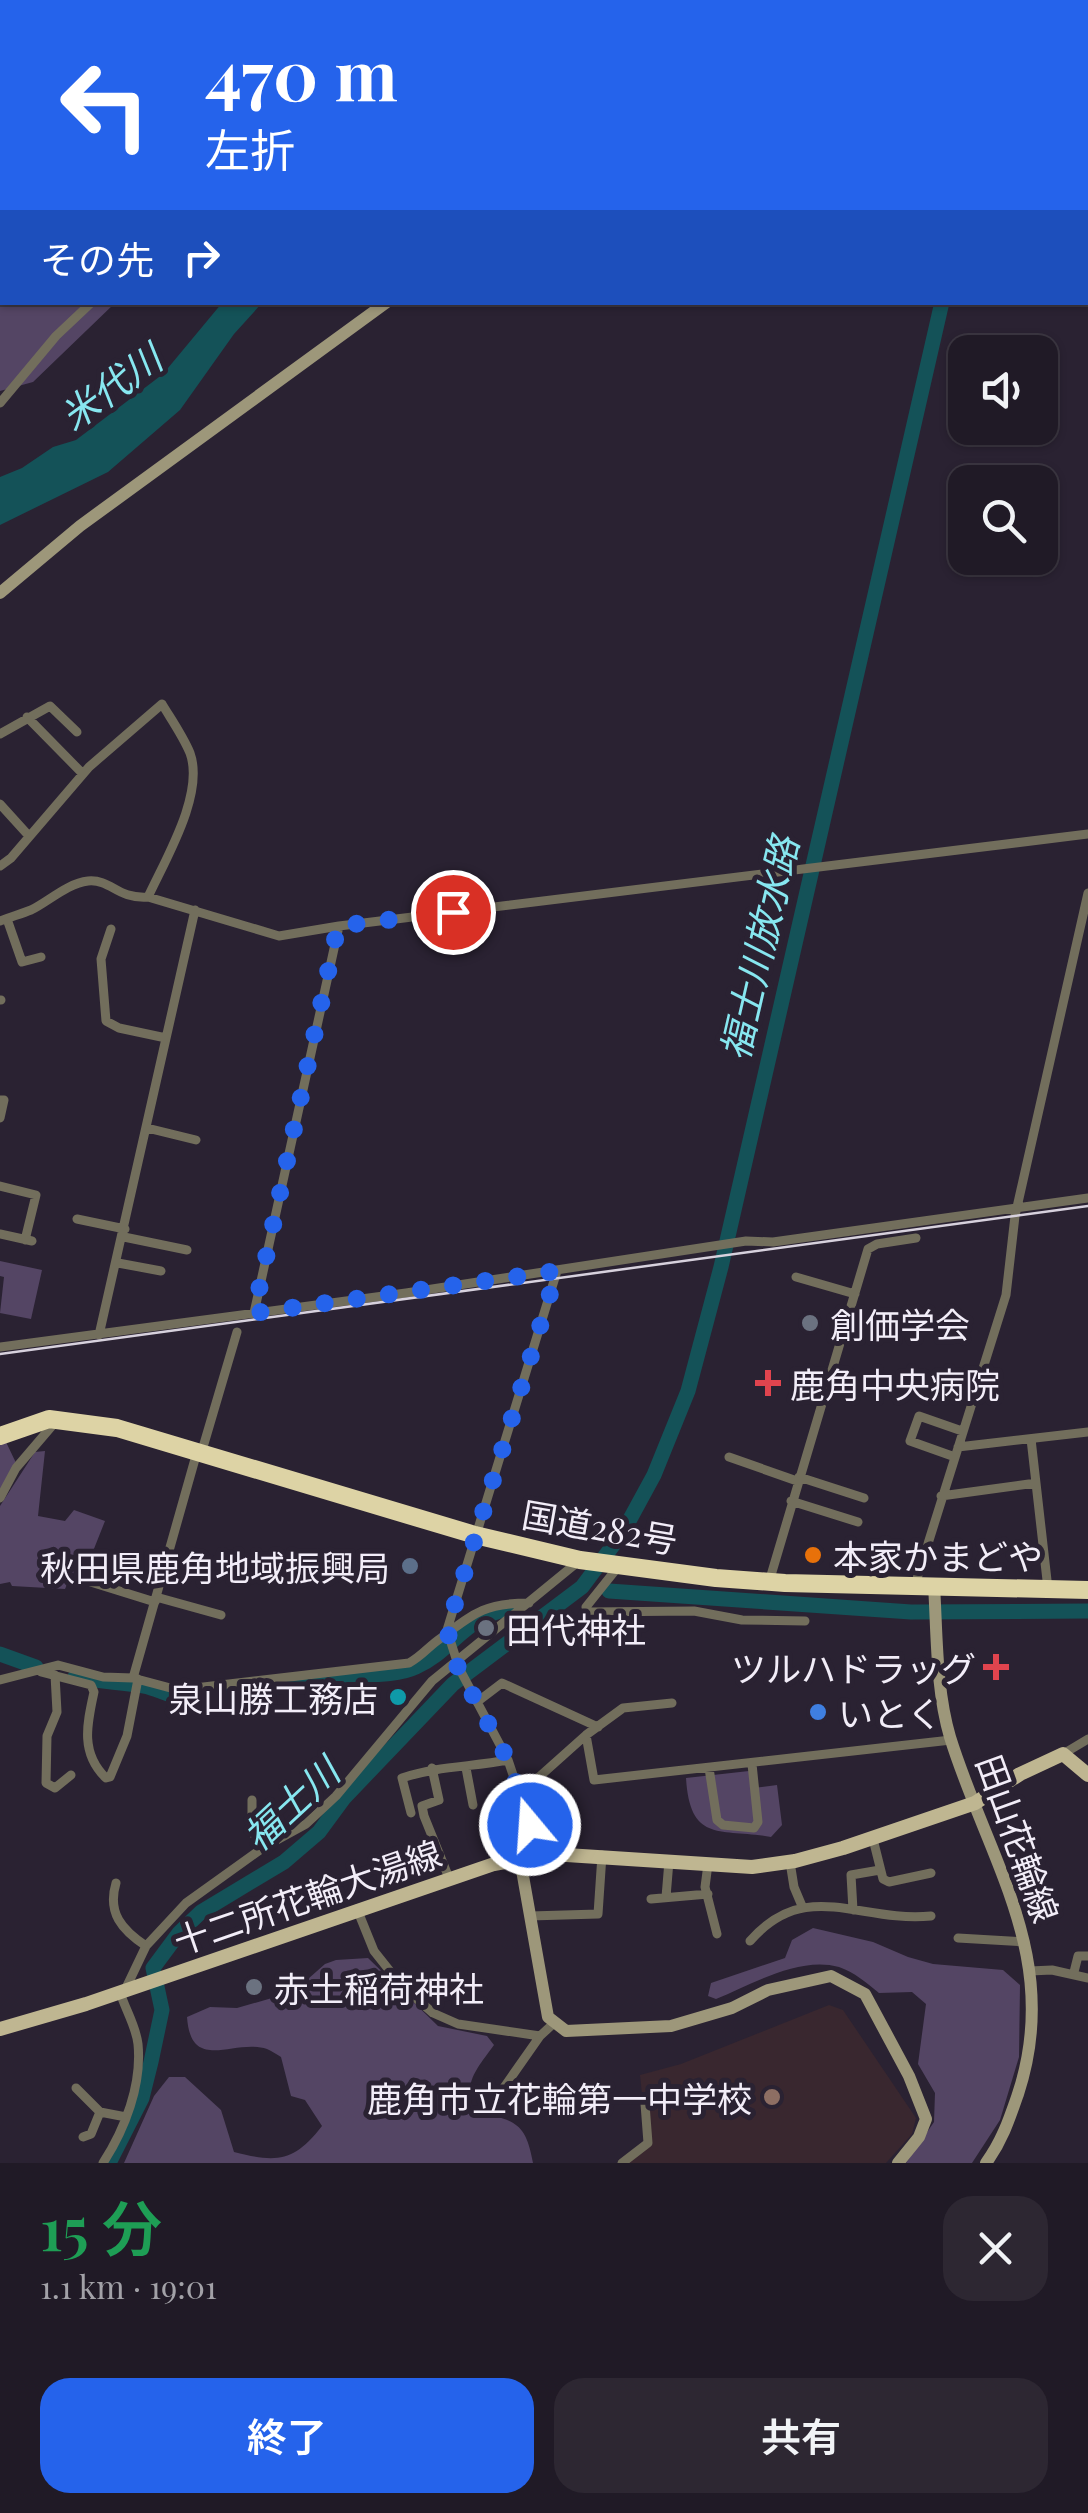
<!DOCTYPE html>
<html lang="ja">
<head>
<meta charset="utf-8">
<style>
	body { margin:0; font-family:"Playfair Display","Noto Sans JP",serif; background:#2d2732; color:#f1f3f6; height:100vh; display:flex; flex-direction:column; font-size:38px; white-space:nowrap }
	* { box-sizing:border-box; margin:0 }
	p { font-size:32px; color:#a2a1a7 }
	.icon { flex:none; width:55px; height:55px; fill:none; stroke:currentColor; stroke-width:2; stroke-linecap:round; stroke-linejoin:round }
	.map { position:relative; height:2163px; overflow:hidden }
	.details { display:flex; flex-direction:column; background:#201a26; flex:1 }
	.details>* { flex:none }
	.banner { position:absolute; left:0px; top:0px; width:1090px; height:305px; box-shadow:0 2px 8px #0004,0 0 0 2px #3d3843; background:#2563eb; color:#fff; overflow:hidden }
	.controls { position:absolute; left:948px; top:335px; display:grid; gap:20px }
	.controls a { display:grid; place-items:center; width:110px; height:110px; border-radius:20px; background:#201a26; box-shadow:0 2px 8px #0004,0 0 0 2px #3d3843; font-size:50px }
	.pin { position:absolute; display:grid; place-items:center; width:85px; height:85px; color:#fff; margin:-42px; border:5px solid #fff; border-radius:50%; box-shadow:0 2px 10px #0007 }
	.me { position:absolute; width:110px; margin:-55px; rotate:342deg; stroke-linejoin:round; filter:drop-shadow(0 0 8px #0008) }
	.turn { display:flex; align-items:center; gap:35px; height:210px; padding:0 40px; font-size:45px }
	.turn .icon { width:130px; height:130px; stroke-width:2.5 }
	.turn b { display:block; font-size:70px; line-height:85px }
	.then { display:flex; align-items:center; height:95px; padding:0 40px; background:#0003; gap:20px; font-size:38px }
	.round { display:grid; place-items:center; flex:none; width:105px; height:105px; border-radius:30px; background:#2d2732 }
	.head { display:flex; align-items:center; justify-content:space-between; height:170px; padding:0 40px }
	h1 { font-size:60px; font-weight:600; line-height:75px; color:#1e9e55 }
	.primary-button { display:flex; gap:20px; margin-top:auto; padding:20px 40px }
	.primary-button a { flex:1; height:115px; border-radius:30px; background:#2563eb; color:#fff; font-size:40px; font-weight:600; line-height:115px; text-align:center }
	.primary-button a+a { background:#2d2732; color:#f1f3f6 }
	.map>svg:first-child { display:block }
	.education { fill:#39272f }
	.green { fill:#544564 }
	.water { fill:#145258 }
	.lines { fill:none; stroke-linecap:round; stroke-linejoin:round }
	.stream { stroke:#145258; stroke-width:2.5 }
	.river { stroke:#145258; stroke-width:15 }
	.street { stroke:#726e5c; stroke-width:9 }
	.secondary { stroke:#9d977a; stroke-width:12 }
	.primary { stroke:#bfb691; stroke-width:14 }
	.highway { stroke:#ddd3a5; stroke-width:18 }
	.rail { stroke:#d7d1dd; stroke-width:2.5 }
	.route { stroke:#2563eb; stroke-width:18; stroke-dasharray:0 32.4 }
	.worship-dot { fill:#6b7280; stroke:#2a2232; stroke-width:4 }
	.health-dot { fill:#e0444e; stroke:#2a2232; stroke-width:4 }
	.food-dot { fill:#e8710a; stroke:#2a2232; stroke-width:4 }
	.service-dot { fill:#5c6f8a; stroke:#2a2232; stroke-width:4 }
	.culture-dot { fill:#0f9aa8; stroke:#2a2232; stroke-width:4 }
	.shop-dot { fill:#3f7fe0; stroke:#2a2232; stroke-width:4 }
	.education-dot { fill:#8d6e63; stroke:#2a2232; stroke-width:4 }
	.labels { text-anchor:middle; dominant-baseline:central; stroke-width:10; stroke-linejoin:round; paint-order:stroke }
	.poi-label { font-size:35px; fill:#f2edf8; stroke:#2a2232; text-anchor:start }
	.street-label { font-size:35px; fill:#f2edf8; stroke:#2a2232 }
	.water-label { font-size:38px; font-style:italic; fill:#87e7f0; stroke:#2a2232 }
</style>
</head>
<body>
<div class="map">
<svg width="1088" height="2163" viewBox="0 0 1088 2163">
	<rect width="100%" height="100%" fill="#2a2232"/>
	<path class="education" d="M829,2005L843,2010L916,2118L912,2134L886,2163H627L651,2144L646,2133L640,2075L681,2064Z"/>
	<path class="green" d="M0,0H590L2,2V302L115,303L33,382L0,391Z
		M0,1261L42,1270L31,1319L0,1313L4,1277L0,1276Z
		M6,1442L17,1465L0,1493V1445Z
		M45,1451L38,1516L65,1521L74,1510L105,1521L84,1574L72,1573L65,1589L12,1586L10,1582L0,1584V1506L35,1452Z
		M749,1771L753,1788L777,1785L782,1825L771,1837C721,1828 690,1844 686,1778Z
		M813,1928L873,1942L908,1957L933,1964L1003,1970L1020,1985L1019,2057L1000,2120L972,2163H906L934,2122L935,2093L918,2064L926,2004L912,1992L879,1993C867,1983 854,1972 839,1967C799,1956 753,1984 716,1999L708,1996L711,1983L785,1958L792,1940Z
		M368,1958L438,2026L487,2036L494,2045C479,2066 462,2083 473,2110C513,2122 525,2118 533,2163H124L154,2096L169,2077H185L221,2110L234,2152C277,2163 294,2162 322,2126L305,2100L291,2096L281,2057C276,2054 272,2051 267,2049C234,2038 191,2074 187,2017L210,2007L237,2008L272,1998L300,1986L325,1964L336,1960Z"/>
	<path class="water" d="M828,0H1088V10V2H820Z
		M222,303H262L234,334L180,410L108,472L0,525V477L22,468L53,447L76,440L163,374Z"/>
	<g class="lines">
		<path class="stream" d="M732,0L734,2"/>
		<path class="river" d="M1088,30V29
			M609,1591L911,1612L1088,1611
			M0,1654L36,1667
			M75,1677C98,1682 121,1682 144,1686C156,1688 168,1696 180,1697C234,1701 287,1681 340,1676C363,1674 395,1677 416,1667C455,1649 464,1616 513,1608
			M109,2163L142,2098L151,2062L162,2010L153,1968L179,1933L201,1912L284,1862L319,1832L344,1798L453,1684L582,1587L623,1532L654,1475L688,1391L721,1267L942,302"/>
		<path class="street" d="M746,2L751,0
			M0,403L56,336L92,302
			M27,717L83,774
			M0,734L50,706L77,732
			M0,804L29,836
			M0,866L11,858L89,767L162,704C171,719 183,736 190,753C205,794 165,860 148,897
			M7,919L22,962L41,957
			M0,921C10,917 21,914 31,910C49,901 68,883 88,881C112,879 116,899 148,897L279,936L339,926L1088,834
			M111,929L101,959L106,1021L119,1028L166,1038
			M0,1000H1
			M0,1100H4L0,1118
			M147,1128L196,1140
			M0,1186L36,1195L25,1240
			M77,1219L125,1229
			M0,1234L32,1241
			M124,1237L187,1250
			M118,1263L161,1271
			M796,1277L855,1294
			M254,1313L339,926
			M99,1335L195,910
			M0,1347L406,1293L746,1241L773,1242L1088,1198
			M1031,1439L1048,1589
			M958,1447L1088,1432
			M201,1454L237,1332
			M729,1457L797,1481
			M955,1457L910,1441L919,1416L962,1431
			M799,1477L864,1498
			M941,1496L1036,1483
			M0,1498L16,1468L57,1420
			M791,1501L858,1522
			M618,1567L586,1607L588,1612L694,1611L742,1620L805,1621
			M81,1579L155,1602
			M769,1582L868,1249L877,1244L916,1238
			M915,1585L1006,1295L1015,1216L1088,893
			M156,1597L221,1615
			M41,1672L91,1685L94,1692C87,1724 80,1753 106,1778L110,1777L127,1736L138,1679
			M55,1675L57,1712L47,1736L46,1783L55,1788L71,1775
			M133,1678L197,1452
			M0,1680L58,1665L103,1677L133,1678L178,1690L409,1663C422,1656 429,1646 441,1638C474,1613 485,1603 529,1603
			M477,1702L502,1683L598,1727
			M586,1735L594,1780L951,1740
			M1063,1754L1088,1739
			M432,1768L439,1800L422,1806L424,1816L449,1878
			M466,1768L473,1805
			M709,1768L717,1820L723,1825L754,1828L758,1822L752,1764
			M520,1794L586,1735L623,1708L672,1703
			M252,1800V1828L260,1850
			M564,1810L568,1854
			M411,1813L402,1778C437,1766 472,1767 508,1760
			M873,1839L883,1879L889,1882L931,1873
			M540,1855L508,1760L459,1668L447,1630L557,1271
			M790,1862L794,1887L802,1906
			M708,1864L705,1887L717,1934
			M116,1883C107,1913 122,1930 146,1946
			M666,1897L669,1861
			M651,1899L708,1894
			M357,1909L374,1951L401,1985L433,2013L458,2024L540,2036L554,2023
			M853,1910L851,1875L880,1870
			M530,1916L598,1914L602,1855
			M958,1938L1025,1942
			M750,1941C806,1877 859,1923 931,1916
			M1030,1971L1052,1970L1088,1978
			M1074,1972L1078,1956H1088
			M125,1990L146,1946L186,1903L264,1847L306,1824L336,1796L432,1681L579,1561
			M76,2088L100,2112L126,2117
			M491,2106L540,2036
			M83,2137L91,2134L100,2112
			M103,2163C125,2129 142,2085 138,2044C136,2026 125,2009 120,1992
			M622,2163L648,2143L645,2104"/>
		<path class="secondary" d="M0,593L80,526L387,302
			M934,1585C937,1634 936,1690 950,1737C988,1860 1063,1958 1018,2094C1009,2120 1002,2141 986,2163
			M520,1859L548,2017L566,2031L671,2026L732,2008L768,1990L831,1976L865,1994L909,2076L926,2119L919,2137L898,2163"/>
		<path class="primary" d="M0,2029L86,2004L494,1864L551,1854L752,1867L795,1861L843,1848L975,1803L1020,1774L1063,1754L1088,1775"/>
		<path class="highway" d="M0,1436L49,1419L117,1428L475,1535L580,1560L716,1578L785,1583L1088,1590"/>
		<path class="rail" d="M0,1354L1088,1206"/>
	</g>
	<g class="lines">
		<path class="route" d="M453,912L338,926L254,1313L557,1271L447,1630L458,1668L508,1760L530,1825"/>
	</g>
	<g class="worship-dot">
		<circle cx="810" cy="1323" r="10"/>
		<circle cx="486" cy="1628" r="10"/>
		<circle cx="254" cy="1987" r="10"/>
	</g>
	<g class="health-dot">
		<path d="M763 1368h10v10h10v10h-10v10h-10v-10h-10v-10h10z"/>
		<path d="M991 1652h10v10h10v10h-10v10h-10v-10h-10v-10h10z"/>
	</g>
	<circle class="food-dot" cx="813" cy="1555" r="10"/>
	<circle class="service-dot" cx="410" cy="1566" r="10"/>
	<circle class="culture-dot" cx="398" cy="1697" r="10"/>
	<circle class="shop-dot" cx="818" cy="1712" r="10"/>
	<circle class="education-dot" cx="772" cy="2097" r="10"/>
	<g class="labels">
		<g class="poi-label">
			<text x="830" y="1323">創価学会</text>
			<text x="790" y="1383">鹿角中央病院</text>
			<text x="833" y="1555">本家かまどや</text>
			<text x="390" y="1566" text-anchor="end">秋田県鹿角地域振興局</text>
			<text x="506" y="1628">田代神社</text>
			<text x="976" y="1667" text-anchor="end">ツルハドラッグ</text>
			<text x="378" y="1697" text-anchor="end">泉山勝工務店</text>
			<text x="838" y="1712">いとく</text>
			<text x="274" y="1987">赤土稲荷神社</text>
			<text x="752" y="2097" text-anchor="end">鹿角市立花輪第一中学校</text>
		</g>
		<g class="street-label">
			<text transform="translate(600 1526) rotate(10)">国道282号</text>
			<text transform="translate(1019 1838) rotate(70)">田山花輪線</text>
			<text transform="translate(307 1896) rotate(-19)">十二所花輪大湯線</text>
		</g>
		<g class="water-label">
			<text transform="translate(110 386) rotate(-36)">米代川</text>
			<text transform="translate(758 948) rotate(-77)">福士川放水路</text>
			<text transform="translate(290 1803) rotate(-43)">福士川</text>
		</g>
	</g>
</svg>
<div class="controls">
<a><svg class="icon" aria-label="sound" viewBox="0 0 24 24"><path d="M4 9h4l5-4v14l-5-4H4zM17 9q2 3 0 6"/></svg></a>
<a><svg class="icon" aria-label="search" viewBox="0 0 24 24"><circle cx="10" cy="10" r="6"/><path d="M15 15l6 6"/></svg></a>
</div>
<div class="pin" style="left:453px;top:912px;background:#d93025"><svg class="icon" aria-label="arrive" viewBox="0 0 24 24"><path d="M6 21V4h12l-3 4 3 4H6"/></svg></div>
<svg class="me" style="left:530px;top:1825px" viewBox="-20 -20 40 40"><circle r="17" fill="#2563eb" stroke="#fff" stroke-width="3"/><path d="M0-11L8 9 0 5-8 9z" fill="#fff"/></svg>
<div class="banner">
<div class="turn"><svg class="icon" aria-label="left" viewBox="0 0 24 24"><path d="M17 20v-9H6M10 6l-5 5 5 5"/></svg><div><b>470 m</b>左折</div></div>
<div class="then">その先<svg class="icon" aria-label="right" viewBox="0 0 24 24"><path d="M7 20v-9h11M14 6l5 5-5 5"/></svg></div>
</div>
</div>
<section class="details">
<div class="head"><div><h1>15 分</h1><p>1.1 km · 19:01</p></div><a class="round"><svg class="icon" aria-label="close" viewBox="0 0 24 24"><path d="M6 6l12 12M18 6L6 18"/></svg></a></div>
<div class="primary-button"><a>終了</a><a>共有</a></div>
</section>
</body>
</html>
